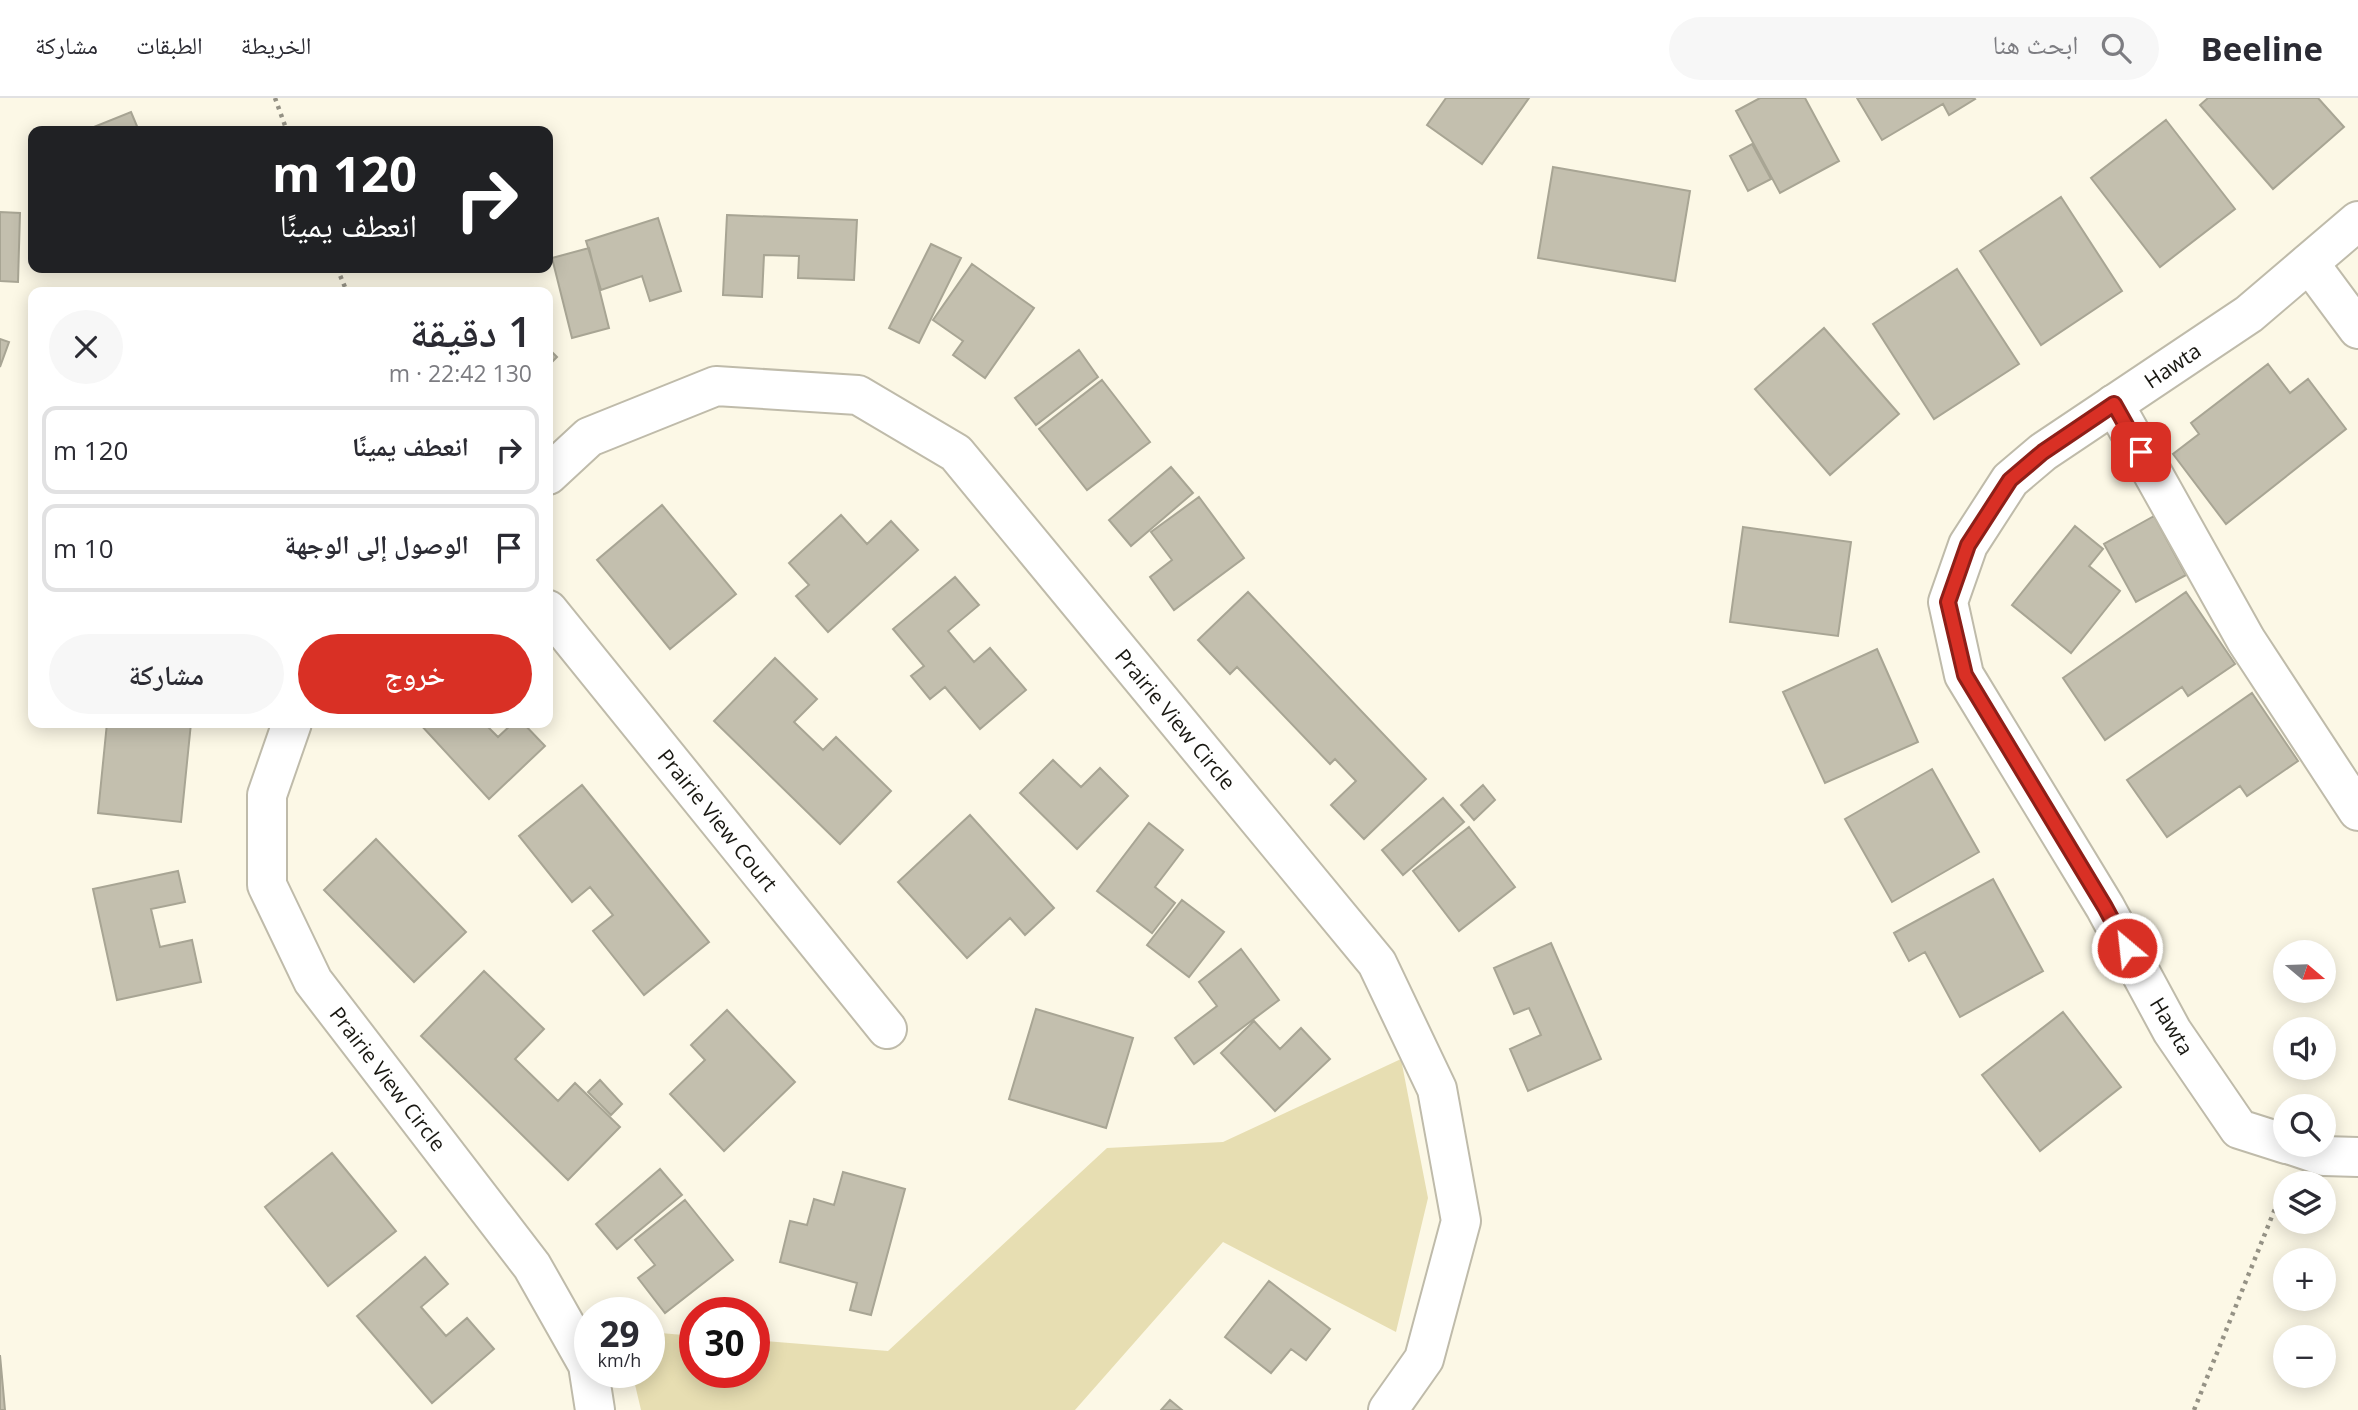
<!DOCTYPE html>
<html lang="ar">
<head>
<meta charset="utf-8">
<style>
	body { margin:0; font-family:"Open Sans","Noto Naskh Arabic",sans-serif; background:#f7f7f7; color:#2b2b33; direction:rtl; height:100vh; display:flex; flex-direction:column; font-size:26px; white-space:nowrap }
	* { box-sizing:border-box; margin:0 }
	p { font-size:23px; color:#7c7c81 }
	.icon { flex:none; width:38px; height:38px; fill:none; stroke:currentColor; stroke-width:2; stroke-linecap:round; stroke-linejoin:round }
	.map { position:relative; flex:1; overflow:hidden; direction:ltr }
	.details { position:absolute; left:28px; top:189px; width:525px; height:441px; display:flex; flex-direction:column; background:#fff; border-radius:14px; box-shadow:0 4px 18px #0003; direction:rtl }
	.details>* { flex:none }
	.top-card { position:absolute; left:28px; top:28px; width:525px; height:147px; border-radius:14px; box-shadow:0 4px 18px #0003; direction:rtl; background:#202124; color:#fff; overflow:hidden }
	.needle { width:46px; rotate:109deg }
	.tools { position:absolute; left:2273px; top:842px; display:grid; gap:14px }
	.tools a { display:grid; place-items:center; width:63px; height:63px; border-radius:50%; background:#fff; box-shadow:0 4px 18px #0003; font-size:35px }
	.speed { position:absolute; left:574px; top:1199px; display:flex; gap:14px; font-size:35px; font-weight:700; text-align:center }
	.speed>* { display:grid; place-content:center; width:91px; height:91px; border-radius:50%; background:#fff; box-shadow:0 4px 18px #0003; line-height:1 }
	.speed small { font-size:18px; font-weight:400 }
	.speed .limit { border:10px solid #d22; background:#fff; color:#111 }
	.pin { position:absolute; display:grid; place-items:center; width:60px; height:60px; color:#fff; margin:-30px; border-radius:14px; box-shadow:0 4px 10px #0006 }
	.me { position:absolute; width:77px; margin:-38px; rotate:332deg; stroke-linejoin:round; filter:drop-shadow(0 0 5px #0008) }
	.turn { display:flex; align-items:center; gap:24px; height:147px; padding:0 21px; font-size:32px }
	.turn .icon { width:91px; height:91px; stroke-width:2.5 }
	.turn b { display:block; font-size:49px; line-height:60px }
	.round { display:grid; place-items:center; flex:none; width:74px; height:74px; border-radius:37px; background:#f7f7f7 }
	.head { display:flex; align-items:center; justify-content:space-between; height:119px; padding:0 21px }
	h1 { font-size:42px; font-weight:600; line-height:52px }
	.action { display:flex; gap:14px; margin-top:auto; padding:14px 21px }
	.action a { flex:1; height:80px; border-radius:42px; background:#d93025; color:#fff; font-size:28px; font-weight:600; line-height:80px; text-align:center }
	.action a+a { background:#f7f7f7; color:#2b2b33 }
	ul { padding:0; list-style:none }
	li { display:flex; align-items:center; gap:21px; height:88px; margin:0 14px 10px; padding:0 7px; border:4px solid #e1e1e2; border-radius:14px }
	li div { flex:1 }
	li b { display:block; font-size:26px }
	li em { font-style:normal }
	header { display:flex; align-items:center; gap:42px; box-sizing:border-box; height:98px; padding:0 35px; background:#fff; border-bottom:2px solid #e1e1e2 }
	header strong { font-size:33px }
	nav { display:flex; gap:38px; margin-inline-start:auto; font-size:24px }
	.search { width:490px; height:63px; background:#f7f7f7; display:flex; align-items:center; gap:18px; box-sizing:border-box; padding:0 24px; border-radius:38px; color:#7c7c81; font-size:26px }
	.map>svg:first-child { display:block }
	.green { fill:#e7deb2 }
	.building { fill:#c3bfae; stroke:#a8a594; stroke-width:2 }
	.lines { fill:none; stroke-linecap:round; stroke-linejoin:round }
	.minor-casing { stroke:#bfbbaa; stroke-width:42 }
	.path { stroke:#959285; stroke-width:4.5; stroke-dasharray:3.5 5; stroke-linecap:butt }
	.minor { stroke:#fff; stroke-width:38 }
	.route-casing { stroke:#8d1f18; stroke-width:18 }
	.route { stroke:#d93025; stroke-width:12 }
	.labels { text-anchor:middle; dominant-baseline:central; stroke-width:5; stroke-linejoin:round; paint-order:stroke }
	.street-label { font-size:21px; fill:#191812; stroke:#fff }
</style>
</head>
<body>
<header>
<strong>Beeline</strong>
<div class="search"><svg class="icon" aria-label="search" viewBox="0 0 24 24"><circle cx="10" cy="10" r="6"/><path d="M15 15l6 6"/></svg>ابحث هنا</div>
<nav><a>الخريطة</a><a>الطبقات</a><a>مشاركة</a></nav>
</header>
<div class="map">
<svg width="2358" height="1312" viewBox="0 0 2358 1312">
	<rect width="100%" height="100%" fill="#fcf8e6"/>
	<path class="green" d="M1401,961L1428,1100L1396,1234L1223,1144L1075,1312H641L632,1274H649V1234L695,1238V1274H754V1242L888,1253L1107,1050L1223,1044Z"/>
	<path class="building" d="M1446,0H1529L1482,66L1427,27Z
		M1760,0H1805L1839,63L1780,95L1736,13Z
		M1857,0H1974L1975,1L1949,17L1943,6L1882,42Z
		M2208,0H2318L2344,29L2273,91L2200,7Z
		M131,14L139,33H84Z
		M2166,22L2235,111L2160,169L2091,80Z
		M1752,46L1771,81L1748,93L1730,58Z
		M1553,69L1690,93L1675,183L1538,160Z
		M2061,99L2122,193L2041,247L1980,153Z
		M0,114L20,115L18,184L0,183Z
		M727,117L857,122L854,182L798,180L799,158L764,157L762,199L723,197Z
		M658,120L681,193L650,203L642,178L601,192L586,143Z
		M931,146L961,160L919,245L889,230Z
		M589,150L609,230L572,240L552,160Z
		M972,166L1034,210L985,280L953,257L963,243L933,222Z
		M1957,171L2019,266L1934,321L1873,226Z
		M1824,230L1899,316L1830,377L1755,291Z
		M0,241L9,244L0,269Z
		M548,250L557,259L548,268Z
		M1079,252L1098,279L1036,327L1015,300Z
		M2268,266L2290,295L2308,281L2346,331L2226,426L2173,356L2199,336L2191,325Z
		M1102,282L1150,344L1087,392L1039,331Z
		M1171,369L1193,395L1131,448L1109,422Z
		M1199,399L1244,460L1174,512L1150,479L1172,462L1151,434Z
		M662,407L736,496L670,551L597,462Z
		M841,417L867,446L891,423L918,452L828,534L796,498L809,487L789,465Z
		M2154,418L2186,477L2136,504L2104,446Z
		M2075,428L2103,451L2089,468L2120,493L2071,555L2012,507Z
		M1743,429L1851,444L1838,538L1730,524Z
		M955,479L979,507L948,533L974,564L990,550L1026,592L980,631L945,589L930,601L911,578L924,568L893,531Z
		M1248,494L1426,681L1364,741L1331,707L1356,683L1335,661L1330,666L1237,569L1230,576L1198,542Z
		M2186,494L2235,566L2188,598L2182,589L2105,642L2063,580Z
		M1877,551L1918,644L1825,685L1783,594Z
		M775,560L817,601L794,624L823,652L836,639L891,693L840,746L714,623Z
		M2252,595L2298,663L2247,698L2240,688L2167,739L2127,682Z
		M107,625H191L181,724L98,715Z
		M419,625H484L498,639L513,625H523L545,648L489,701Z
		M1053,662L1081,689L1100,670L1128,698L1077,751L1020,695Z
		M1932,671L1979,754L1892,804L1845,721Z
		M582,687L709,844L644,897L593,833L613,817L590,789L572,804L519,738Z
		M1483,687L1495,702L1474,722L1461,707Z
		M1443,700L1464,724L1403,777L1382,752Z
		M970,717L1054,810L1025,837L1010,820L967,860L898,784Z
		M1149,725L1183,752L1155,789L1175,805L1152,835L1097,793Z
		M1469,729L1515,789L1459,833L1413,773Z
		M376,741L466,834L414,884L324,792Z
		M178,773L185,804L151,811L160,849L192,842L201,884L117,902L93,791Z
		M1993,781L2043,873L1960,919L1925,854L1909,863L1894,835Z
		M1182,802L1224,834L1189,879L1147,847Z
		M1551,845L1601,961L1528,993L1510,951L1541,937L1529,910L1514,916L1494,870Z
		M1241,851L1279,902L1194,966L1175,940L1217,908L1199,884Z
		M484,873L544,931L515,961L558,1003L575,985L620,1029L568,1082L421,938Z
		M1036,911L1133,940L1106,1030L1009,1001Z
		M727,912L795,984L724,1053L670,996L705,962L691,947Z
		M2063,914L2121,989L2040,1053L1982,977Z
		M1254,923L1280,951L1301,930L1330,961L1275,1013L1221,955Z
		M600,982L622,1006L611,1017L588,994Z
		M332,1055L396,1133L328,1188L265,1109Z
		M660,1071L682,1097L617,1151L596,1126Z
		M843,1074L905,1091L871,1217L850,1212L857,1185L780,1164L790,1123L807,1127L814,1101L834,1107Z
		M685,1102L733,1162L665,1215L638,1180L655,1167L635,1142Z
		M425,1159L448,1186L421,1209L446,1238L467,1220L494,1251L432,1305L357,1218Z
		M1269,1183L1330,1231L1306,1262L1291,1251L1271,1275L1225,1239Z
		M0,1257L5,1312H0Z
		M1170,1302L1182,1312H1161Z"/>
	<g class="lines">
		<g class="minor-casing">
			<g id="minor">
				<path d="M2309,165L2358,231"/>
				<path d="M2114,306L2246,542L2358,713"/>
				<path id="s1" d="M548,377L589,339L716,288L858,297L956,355L1377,865L1437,991L1461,1123L1424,1261L1388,1312"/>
				<path id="s2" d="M548,512L887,931"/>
				<path id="s3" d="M292,625L267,697V787L313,883L532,1168L588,1267L595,1312"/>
				<path id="s4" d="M2286,1046L2239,1031L2172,933L2105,809L1964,577L1948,504L1968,447L2010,382L2043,354L2249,216L2358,123"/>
				<path d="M2288,1046L2324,1058L2358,1059"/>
			</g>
		</g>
		<path class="path" d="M275,0L287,33
			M337,170L347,194
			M2194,1312L2285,1086"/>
		<use href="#minor" class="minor"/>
	</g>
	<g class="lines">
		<g class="route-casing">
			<path id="route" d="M2127,850L2105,809L1965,577L1948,504L1968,447L2010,382L2043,354L2114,306L2141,354"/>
		</g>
		<use href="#route" class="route"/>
	</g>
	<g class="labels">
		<g class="street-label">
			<text stroke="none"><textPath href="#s4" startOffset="992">Hawta</textPath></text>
			<text stroke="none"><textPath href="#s1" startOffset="794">Prairie View Circle</textPath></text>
			<text stroke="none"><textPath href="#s2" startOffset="270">Prairie View Court</textPath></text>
			<text transform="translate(2172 928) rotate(59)">Hawta</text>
			<text stroke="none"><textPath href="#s3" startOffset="396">Prairie View Circle</textPath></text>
		</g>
	</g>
</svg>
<div class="tools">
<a><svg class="needle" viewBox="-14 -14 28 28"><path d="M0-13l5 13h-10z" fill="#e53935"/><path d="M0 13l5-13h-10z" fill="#7c7c81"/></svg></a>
<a><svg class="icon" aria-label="sound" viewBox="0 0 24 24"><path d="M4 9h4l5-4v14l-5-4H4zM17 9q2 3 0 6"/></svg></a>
<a><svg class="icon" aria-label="search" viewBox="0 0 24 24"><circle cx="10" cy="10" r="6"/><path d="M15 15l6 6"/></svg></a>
<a><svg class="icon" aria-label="layers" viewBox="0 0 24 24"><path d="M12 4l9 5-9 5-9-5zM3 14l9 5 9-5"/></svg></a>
<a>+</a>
<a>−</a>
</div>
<div class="speed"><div>29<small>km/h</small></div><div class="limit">30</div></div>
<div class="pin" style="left:2141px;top:354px;background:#d93025"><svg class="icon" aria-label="arrive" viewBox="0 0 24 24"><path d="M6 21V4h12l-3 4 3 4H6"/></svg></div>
<svg class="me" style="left:2127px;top:850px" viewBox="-20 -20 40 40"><circle r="17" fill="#d93025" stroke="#fff" stroke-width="3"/><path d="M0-11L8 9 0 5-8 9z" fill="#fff"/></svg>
<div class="top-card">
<div class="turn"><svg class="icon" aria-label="right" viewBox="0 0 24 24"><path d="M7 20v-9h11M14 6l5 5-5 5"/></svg><div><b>120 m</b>انعطف يمينًا</div></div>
</div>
<section class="details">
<div class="head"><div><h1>1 دقيقة</h1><p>130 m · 22:42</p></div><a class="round"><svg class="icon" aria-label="close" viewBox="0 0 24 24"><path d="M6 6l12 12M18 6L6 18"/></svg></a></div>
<ul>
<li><svg class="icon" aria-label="right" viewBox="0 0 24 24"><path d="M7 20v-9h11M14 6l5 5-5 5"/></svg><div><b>انعطف يمينًا</b></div><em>120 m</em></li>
<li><svg class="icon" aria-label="arrive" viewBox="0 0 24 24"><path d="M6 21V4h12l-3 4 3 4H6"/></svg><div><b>الوصول إلى الوجهة</b></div><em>10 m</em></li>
</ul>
<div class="action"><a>خروج</a><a>مشاركة</a></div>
</section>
</div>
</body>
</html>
